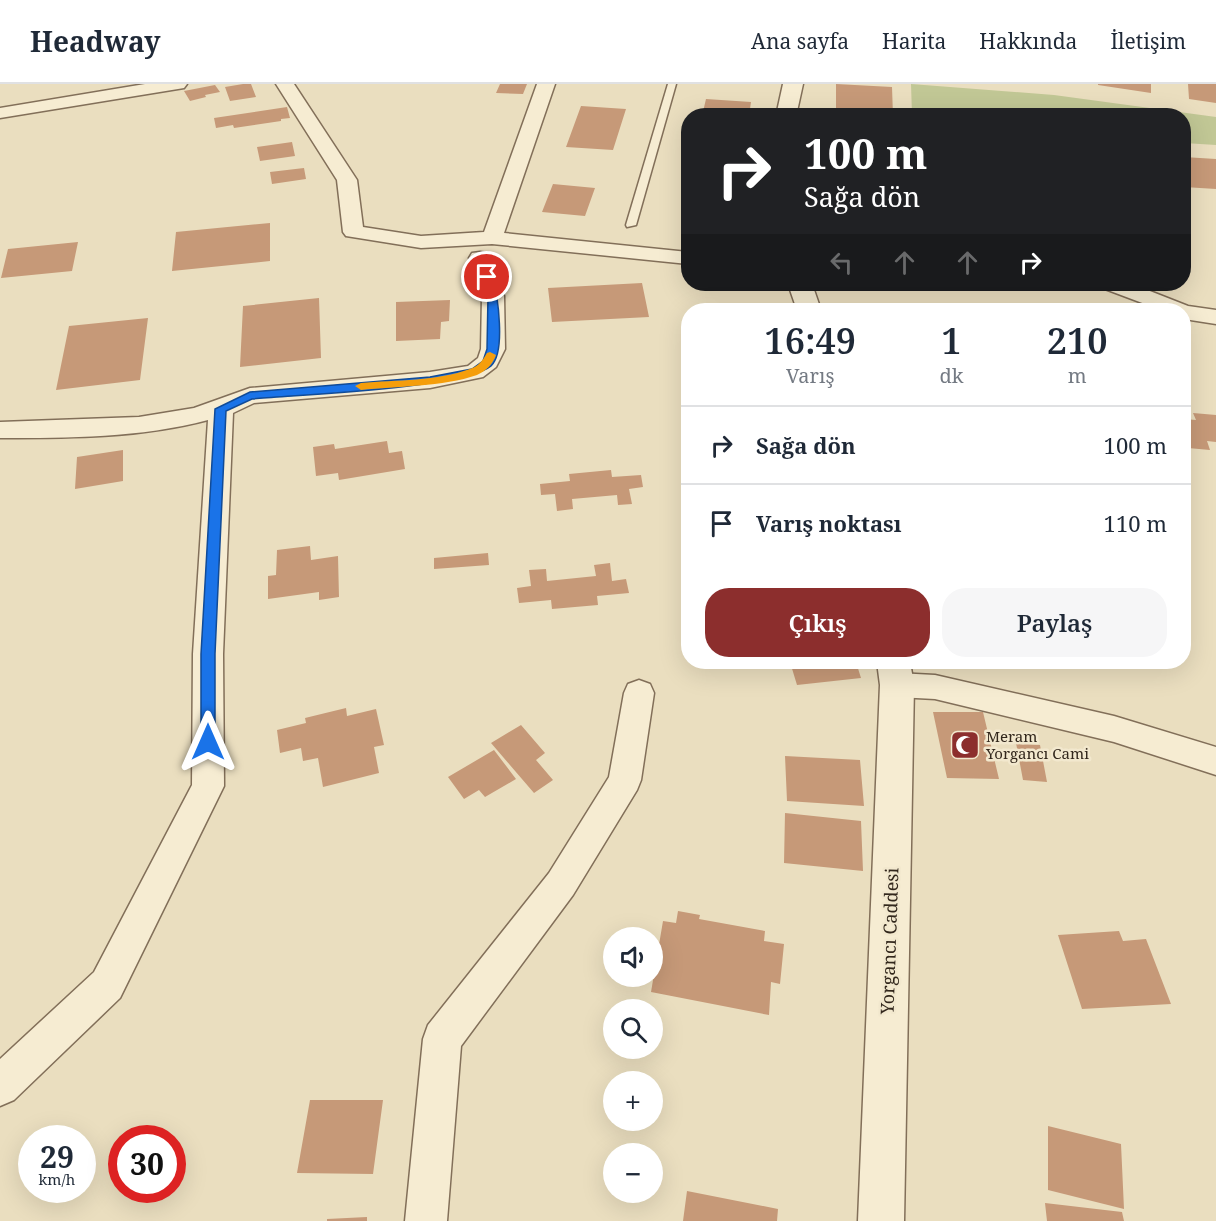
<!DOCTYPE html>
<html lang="tr">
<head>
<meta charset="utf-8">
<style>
	body { margin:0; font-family:"Noto Serif",serif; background:#f6f6f7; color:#1f2937; height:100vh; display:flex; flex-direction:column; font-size:22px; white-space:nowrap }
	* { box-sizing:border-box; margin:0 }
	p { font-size:20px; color:#747a83 }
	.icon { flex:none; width:33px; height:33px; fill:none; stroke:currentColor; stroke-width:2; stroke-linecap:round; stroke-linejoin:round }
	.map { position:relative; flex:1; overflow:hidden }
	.details { position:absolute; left:681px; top:219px; width:510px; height:366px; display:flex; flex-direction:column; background:#fff; border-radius:24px; box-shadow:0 6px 24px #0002 }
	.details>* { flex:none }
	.banner { position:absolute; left:681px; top:24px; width:510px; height:183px; border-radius:24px; box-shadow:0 6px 24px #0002; background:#202124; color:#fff; overflow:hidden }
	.controls { position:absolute; left:603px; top:843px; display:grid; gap:12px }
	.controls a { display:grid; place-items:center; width:60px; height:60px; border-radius:50%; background:#fff; box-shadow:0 6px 24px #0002; font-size:30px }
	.speed { position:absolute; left:18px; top:1041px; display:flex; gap:12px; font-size:30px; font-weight:700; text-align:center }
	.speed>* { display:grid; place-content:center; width:78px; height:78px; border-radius:50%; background:#fff; box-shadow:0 6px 24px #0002; line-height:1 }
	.speed small { font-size:15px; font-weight:400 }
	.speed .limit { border:9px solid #d22; background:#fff; color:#111 }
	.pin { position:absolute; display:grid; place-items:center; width:51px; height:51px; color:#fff; margin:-26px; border:3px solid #fff; border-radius:50%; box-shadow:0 2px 6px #0007 }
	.me { position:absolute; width:66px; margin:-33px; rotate:0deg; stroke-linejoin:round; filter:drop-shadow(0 0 4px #0008) }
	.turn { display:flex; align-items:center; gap:21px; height:126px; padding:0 24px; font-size:27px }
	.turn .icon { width:78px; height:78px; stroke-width:2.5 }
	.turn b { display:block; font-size:42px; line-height:51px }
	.lanes { display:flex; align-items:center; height:57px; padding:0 24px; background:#0003; justify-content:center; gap:30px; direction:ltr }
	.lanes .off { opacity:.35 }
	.eta { display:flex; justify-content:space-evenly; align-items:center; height:102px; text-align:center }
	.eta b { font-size:36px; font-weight:600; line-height:42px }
	.button { display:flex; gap:12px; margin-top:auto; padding:12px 24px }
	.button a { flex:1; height:69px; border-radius:24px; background:#8c2e2d; color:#fff; font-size:24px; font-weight:600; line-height:69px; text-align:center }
	.button a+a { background:#f6f6f7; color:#1f2937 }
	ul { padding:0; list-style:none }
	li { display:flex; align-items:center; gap:18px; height:78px; padding:0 24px; border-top:2px solid #e0e1e3 }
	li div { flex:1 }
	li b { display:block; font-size:22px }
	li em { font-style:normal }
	header { display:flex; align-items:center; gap:36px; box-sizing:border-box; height:84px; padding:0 30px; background:#fff; border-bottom:2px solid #e0e1e3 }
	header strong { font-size:28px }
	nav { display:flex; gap:33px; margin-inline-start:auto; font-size:21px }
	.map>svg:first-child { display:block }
	.green { fill:#c1c795 }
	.building { fill:#c69978 }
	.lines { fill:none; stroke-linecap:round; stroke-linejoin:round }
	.service-casing { stroke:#826f59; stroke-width:3 }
	.minor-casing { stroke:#826f59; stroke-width:3 }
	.tertiary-casing { stroke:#826f59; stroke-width:3 }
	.service { fill:#f6ecd2; fill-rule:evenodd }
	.minor { fill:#f6ecd2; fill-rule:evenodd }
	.tertiary { fill:#f6ecd2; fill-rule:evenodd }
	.route { fill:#1a73e8; stroke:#114b97; stroke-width:1.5 }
	.slow { fill:#f59e0b }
	.labels { text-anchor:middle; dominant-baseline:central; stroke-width:5; stroke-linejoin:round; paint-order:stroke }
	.poi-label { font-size:15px; fill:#32271c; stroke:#f2e8ce; text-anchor:start }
	.near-street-label { font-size:18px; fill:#32271c; stroke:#f2e8ce }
</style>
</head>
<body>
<header>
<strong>Headway</strong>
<nav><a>Ana sayfa</a><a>Harita</a><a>Hakkında</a><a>İletişim</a></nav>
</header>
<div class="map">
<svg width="1216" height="1137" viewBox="0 0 1216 1137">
	<rect width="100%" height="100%" fill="#eadebf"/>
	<path class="green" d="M911,0L1054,11L1216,33V61L1184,59V32L912,31Z"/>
	<path class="building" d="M243,0H251L256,13L230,17L225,3Z
		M500,0H527L523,10L496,9Z
		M836,0L892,3L893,32L836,31Z
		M1098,0H1151V9L1098,1Z
		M1188,0H1216V19L1189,15Z
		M215,1L220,8L205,11L206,13L190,17L184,7Z
		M706,15L751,18L749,32H702Z
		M581,22L626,25L613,66L566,63Z
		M287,23L290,34L281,35V37L234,44L233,41L216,44L214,34Z
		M292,58L295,72L260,77L257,63Z
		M1184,73L1216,75V105L1184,103Z
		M304,84L306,95L272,100L270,88Z
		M553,100L595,104L585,132L542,128Z
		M270,139V177L172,187L176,148Z
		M78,158L72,187L1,194L8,165Z
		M642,199L649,233L552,238L548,204Z
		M319,214L321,274L240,283L243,222Z
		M450,216L449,237L441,238L440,255L396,257V218Z
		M148,234L140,296L56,306L69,242Z
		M1184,271L1189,272V296L1184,294Z
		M1193,329L1216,331V358L1207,357L1210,366L1188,364L1184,351V335L1196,336Z
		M387,357L389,369L402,367L405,385L339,396L338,389L316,392L313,363L334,360L335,365Z
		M123,366V397L75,405L77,373Z
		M611,386L612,393L641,391L643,403L629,405L632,420L618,421L617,411L572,415L573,425L557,427L555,410L541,411L540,400L570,397L569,390Z
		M310,462L311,476L338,472L339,513L319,516V508L268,515V492L276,491L277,466Z
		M488,469L489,481L434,485V474Z
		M610,479L612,497L626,495L629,509L597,512L598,521L552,525L551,516L519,519L517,504L531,502L529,486L546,485L547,497L596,492L594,481Z
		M790,578H856L861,594L797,601Z
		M346,624L347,632L376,625L384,661L374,663L379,689L323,703L318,674L303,677L301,664L280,669L277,646L306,639L305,634Z
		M933,628H983L999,695L947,694Z
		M521,641L545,669L536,676L553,696L534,709L491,659Z
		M1016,659L1040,661L1047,698L1023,696Z
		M494,666L516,695L485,713L479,706L464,715L448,693Z
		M785,672L860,676L864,722L787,717Z
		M785,729L861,737L863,787L784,779Z
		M678,827L700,831L699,835L765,847L764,857L784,860L780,900L771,898L769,931L651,908L663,837L676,839Z
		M1119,847L1123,857L1146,855L1171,920L1082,925L1058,851Z
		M310,1016H383L373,1090L297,1089Z
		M1048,1042L1121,1060L1124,1125L1048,1106Z
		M687,1107L778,1125L777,1137H683Z
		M1045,1119L1122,1128L1124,1137H1047Z
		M367,1133V1137H327V1135Z"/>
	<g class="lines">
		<g class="service-casing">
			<path id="service" d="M668,0H676L636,141L627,143L626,141Z"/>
		</g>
		<g class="minor-casing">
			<path id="minor" d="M145,0H187L184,4L178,5L0,34V24Z
				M276,0H294L357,96L363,143L421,152L484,148L537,0H555L504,149L688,168V180L492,160L421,164L346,152L343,148L337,96Z
				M480,168L488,169L491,174L504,212L505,265L496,283L483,293L430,304L254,319L233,329L223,570L224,702L120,914L14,1016L0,1022V975L94,888L192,701L193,570L208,336C140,354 70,354 0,354V338L139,333L194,324L250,304L430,288L468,282L478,274L481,265L482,212L469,174L472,169Z
				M1102,200H1132L1188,222L1216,226V240L1184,235V226H1161L1105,205Z
				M897,589L935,591L1114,632L1216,663V691L1114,658L935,615L897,613L886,610L882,601L886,592Z
				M639,596L650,600L654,609L641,696L637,706L573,811L461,962L447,1137H405L423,955L428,941L549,789L609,693L624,609L628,600Z"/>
		</g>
		<g class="tertiary-casing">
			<path id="tertiary" d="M783,0H803L796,32H776Z
				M788,200H812L821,226H797Z
				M877,578H910L914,601L904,1137H858L880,601Z"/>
		</g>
		<use href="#service" class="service"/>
		<use href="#minor" class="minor"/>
		<use href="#tertiary" class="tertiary"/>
	</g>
	<path class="route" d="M487,190L492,193C498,211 506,268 491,282C466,304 295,311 252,315L226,327L215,570V658L213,662H203L201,658V570L215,325L250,308L430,293L472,285L483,277L487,265L488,212L482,193Z"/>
	<path class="slow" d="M490,268L496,271C493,280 486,287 477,291C443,303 397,302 361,306L355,302L361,299C396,296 437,297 470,285C479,282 483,276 487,269Z"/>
	<defs>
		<g id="mosque-square" transform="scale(1.5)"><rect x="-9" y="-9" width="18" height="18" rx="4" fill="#8c2e2d" stroke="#f2e8ce"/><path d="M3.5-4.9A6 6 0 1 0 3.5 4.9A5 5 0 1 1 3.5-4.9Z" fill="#fff"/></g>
	</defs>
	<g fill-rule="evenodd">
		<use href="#mosque-square" x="965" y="661"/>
	</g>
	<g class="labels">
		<g class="poi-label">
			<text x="986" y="652">Meram<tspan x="986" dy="17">Yorgancı Cami</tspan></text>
		</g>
		<g class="near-street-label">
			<text transform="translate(889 857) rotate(-88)">Yorgancı Caddesi</text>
		</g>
	</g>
</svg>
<div class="controls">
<a><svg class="icon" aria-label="sound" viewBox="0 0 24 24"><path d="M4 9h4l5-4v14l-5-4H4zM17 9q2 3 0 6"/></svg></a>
<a><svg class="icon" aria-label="search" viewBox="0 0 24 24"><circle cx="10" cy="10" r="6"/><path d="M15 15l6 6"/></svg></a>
<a>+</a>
<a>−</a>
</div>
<div class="speed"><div>29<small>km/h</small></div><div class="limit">30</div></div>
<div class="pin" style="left:487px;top:193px;background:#d93025"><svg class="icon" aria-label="arrive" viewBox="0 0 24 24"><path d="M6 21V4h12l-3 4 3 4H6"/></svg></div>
<svg class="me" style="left:208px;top:658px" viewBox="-20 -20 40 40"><path d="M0-17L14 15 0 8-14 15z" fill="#1a73e8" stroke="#fff" stroke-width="4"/></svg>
<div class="banner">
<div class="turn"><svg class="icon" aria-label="right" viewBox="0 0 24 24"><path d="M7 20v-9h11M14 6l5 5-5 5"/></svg><div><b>100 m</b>Sağa dön</div></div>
<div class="lanes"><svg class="icon off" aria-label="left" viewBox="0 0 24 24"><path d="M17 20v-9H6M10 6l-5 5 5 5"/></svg><svg class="icon off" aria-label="ahead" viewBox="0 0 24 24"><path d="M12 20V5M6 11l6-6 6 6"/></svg><svg class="icon off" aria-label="ahead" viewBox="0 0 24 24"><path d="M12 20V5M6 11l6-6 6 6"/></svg><svg class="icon" aria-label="right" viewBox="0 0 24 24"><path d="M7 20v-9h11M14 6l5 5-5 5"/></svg></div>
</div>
<section class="details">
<div class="eta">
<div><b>16:49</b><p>Varış</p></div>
<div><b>1</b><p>dk</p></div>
<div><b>210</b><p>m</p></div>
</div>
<ul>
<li><svg class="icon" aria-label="right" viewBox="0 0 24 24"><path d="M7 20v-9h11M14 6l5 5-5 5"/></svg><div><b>Sağa dön</b></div><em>100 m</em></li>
<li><svg class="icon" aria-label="arrive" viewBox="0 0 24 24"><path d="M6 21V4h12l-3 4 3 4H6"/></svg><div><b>Varış noktası</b></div><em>110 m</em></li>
</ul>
<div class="button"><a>Çıkış</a><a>Paylaş</a></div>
</section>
</div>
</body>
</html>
